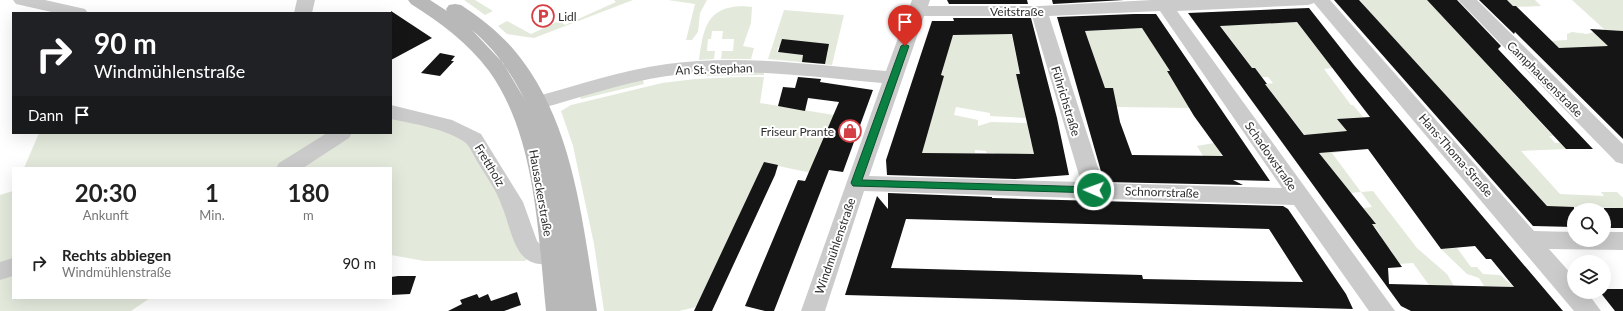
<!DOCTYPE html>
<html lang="de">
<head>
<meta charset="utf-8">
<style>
	body { margin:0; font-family:Lato,sans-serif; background:#f2f2f2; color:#222; height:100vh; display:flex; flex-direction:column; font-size:15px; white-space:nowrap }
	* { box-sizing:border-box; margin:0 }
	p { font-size:13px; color:#767676 }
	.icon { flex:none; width:22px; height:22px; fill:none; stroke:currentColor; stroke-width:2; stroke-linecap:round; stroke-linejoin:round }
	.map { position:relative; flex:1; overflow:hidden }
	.sheet { position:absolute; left:12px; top:167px; width:380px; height:132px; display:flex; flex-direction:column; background:#fff; border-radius:0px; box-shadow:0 4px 16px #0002 }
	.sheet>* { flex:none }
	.top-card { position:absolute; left:12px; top:12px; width:380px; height:122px; border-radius:0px; box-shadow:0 4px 16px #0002; background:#202124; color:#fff; overflow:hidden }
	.controls { position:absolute; left:1567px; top:203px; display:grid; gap:8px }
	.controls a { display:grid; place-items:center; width:44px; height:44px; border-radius:50%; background:#fff; box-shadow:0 4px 16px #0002; font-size:20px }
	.pin { position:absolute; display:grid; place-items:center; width:34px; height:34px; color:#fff; margin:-41px -17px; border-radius:50% 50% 50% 0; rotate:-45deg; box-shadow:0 0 4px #0007 }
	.pin .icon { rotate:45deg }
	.me { position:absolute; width:44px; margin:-22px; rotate:272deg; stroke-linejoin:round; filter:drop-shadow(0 0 3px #0008) }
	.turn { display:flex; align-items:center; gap:14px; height:84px; padding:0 16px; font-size:18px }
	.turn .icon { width:52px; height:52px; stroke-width:2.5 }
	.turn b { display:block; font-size:28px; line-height:34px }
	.then { display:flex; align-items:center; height:38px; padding:0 16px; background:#0003; gap:8px; font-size:15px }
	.eta { display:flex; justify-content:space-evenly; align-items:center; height:68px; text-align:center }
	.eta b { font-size:24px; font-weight:700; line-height:28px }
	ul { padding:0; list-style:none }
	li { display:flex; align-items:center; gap:12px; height:56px; padding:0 16px }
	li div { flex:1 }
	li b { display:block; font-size:15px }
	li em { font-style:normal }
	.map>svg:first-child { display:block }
	.green { fill:#e3eadc; fill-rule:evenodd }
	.building { fill:#151515; fill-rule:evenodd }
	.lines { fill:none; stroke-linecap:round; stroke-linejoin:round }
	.street { fill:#cbcbcb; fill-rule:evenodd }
	.secondary { fill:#b8b8b8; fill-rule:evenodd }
	.route { fill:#0b8043; stroke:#07532c }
	.labels { text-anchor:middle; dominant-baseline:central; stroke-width:4; stroke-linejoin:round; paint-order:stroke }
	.street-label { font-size:12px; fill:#2e2e2e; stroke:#fff }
	.poi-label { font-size:12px; fill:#2e2e2e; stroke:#fff; text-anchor:start }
</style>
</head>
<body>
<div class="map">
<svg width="1623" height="311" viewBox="0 0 1623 311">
	<rect width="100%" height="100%" fill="#fff"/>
	<path class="green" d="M464,0H475L493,11L485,15Z
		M614,0H633L534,38L507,34L498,26L507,21L531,34L559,21L565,25L616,2Z
		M668,0H707L700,13L698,32L692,40H686L695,4Z
		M1360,0H1427L1553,136H1549L1555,143H1560L1566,149L1521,151L1560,194L1604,196L1601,192H1617L1623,198V208L1572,207L1551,210L1364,9H1367Z
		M1507,0H1535L1541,6L1514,7Z
		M1572,0H1623V31L1605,30Z
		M742,6L752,7L751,23L743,46L754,48L751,59H721L722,51H733L734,39H722L723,31H712L711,39H708L707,51H715L714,59L699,60C703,30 706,7 742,6Z
		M784,10L844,15L832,65L768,59ZM778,47L827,51L828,52L826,57L777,52Z
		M1297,22L1333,68L1324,69L1351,105H1353L1363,117L1338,119L1347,131L1333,133L1347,151L1332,153L1361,192L1373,191L1417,248L1447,274L1454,286L1429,285L1413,263L1398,264L1391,250L1385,247L1379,237L1381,236L1375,227L1372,228L1369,224L1375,223L1363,208L1372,207L1361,192L1350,193L1265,84L1273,83L1268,77H1262L1255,68H1252L1220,25Z
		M1142,28L1170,71H1167L1190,108L1116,107L1105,88L1085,31Z
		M1011,32L1019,70L1020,74H1016L1026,118L990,116V113L956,107L954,115L978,120V126L991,122L1027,123L1031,143H1034L1038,157L1016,155L1015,154L996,155L995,153H987L986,151L975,150V153L917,154C931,129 935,104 941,77C944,63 949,49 953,35Z
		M1572,32L1587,34L1594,32L1609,46L1585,47L1567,56L1551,41L1567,40V34Z
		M764,70V75L698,76V71Z
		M740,77H764L760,103L834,115L823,150L818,149L812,166L826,176L764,163L696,307L679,311H604L594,244L573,146L561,111L571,105L662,83L695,79Z
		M643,80L644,84L581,99L580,97L624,83Z
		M391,114L471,140L531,255L525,261H424L391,255V168H24L39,133H391Z
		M1214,143L1223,157L1211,169L1197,146Z
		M13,191V298H150L131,311H0V195Z
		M1457,248L1471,267H1477L1483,274L1500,275L1514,287L1484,286L1479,278L1467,274L1441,249Z"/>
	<path class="building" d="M947,0H1027L1028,4H949Z
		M1052,0H1124L1053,4Z
		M1334,0H1359L1547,206L1574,207V227L1533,226Z
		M1427,0H1457L1501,46L1498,49L1593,149H1566Z
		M1479,0H1507L1513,6H1516L1559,48L1608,46L1590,29L1623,31V139L1515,32L1514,34Z
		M1309,8L1354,65L1563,311H1411L1401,306L1188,13ZM1297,22L1370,117L1337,119L1347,131L1304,135L1265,84H1267L1255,68H1252L1220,26ZM1368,149L1441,249L1475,246L1486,259H1491L1514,287L1389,284L1388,268L1402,267L1372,224H1376L1319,153Z
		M391,11L432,38L391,60Z
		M1134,14H1156L1270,181L1233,180L1243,185L1104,182L1057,17ZM1142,28L1170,71H1167L1194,116L1223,156L1132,155L1120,122L1113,88H1105L1085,31Z
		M953,18H1031L1057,118L1069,175L1015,179L887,175L886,160L932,21H954ZM1012,34L1020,74H1016L1034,154L922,153L944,76L941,75L953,35Z
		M782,39L829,44L825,64L802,62L803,55L778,52Z
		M440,53L455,56L451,61H454L440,76L421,73Z
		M798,77L821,79L820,82L873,90L843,172L829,170L774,311H765L745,306L798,180L805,181L839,102L808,98L805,111L778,106L783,87L795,88Z
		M764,162L778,165L775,175L712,311H694Z
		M888,193L992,197V198L1283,206L1288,209L1346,294L1353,309L845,295L877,196L888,209ZM906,219L1269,229L1303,282L1143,279L1142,275L891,268Z
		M1604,208H1623V228H1604Z
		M398,276H416L410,294L391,295V277Z
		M1604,289H1623V311H1615L1600,292H1604Z
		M517,292L521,305L504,311H448L462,304L460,300L477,294L479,298L488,294L491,301Z"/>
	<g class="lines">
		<path class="street" d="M13,0H45L85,9L88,13H56L16,4Z
			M297,0H315L312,13H294Z
			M912,0H930L928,6H1039L1152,0H1330L1534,231L1574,232V240H1604V232H1623V250L1549,249L1574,277V292H1587L1601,311H1574L1314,3L1308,5L1177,11L1395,311H1369L1294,205L864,191L825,311H801L882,83C811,77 738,66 667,76C623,82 581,98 538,109L531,108L528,103L531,98C576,86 621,70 667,64C739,54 814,65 886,71ZM1160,11L1282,188L1103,183L1049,16ZM924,16H1032L1081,182L869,176Z
			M1458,0H1477L1623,144V164L1616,162Z
			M391,105L452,120L481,134L523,202L537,241L541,245L560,249L564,255L560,261C514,276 514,234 501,204C496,189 485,175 477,161C474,156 470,147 466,143C447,129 414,124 391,119Z
			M327,133H352L349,138L303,168H276L279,163Z
			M13,258V276L0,280V262Z"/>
		<path class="secondary" d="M408,0H430L447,11L446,9L449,5L455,4L461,5C484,20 506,38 522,60C575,130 583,227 597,311H546C538,234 536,136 489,71C468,43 440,22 411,4ZM472,30C496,50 511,73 525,100L503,63Z"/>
	</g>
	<path class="route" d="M905,44L909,46L862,180L1094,187L1097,188V193L853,186L851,183L901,46Z"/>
	<defs>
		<g id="parking-ring" transform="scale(1.15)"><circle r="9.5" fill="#fff" stroke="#d53f46" stroke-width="1.5"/><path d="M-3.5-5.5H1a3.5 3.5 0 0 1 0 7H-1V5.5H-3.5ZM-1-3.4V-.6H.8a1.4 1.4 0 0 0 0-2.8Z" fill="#d53f46"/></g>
		<g id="shop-ring" transform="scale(1.15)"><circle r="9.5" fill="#fff" stroke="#d53f46" stroke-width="1.5"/><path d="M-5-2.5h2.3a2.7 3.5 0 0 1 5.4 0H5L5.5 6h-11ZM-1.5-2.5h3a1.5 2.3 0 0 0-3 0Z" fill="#d53f46"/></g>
	</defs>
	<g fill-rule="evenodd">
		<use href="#parking-ring" x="543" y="16"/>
		<use href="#shop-ring" x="850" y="131"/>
	</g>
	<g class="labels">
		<g class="street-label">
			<text x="1017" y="11">Veitstraße</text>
			<text transform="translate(714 69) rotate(-2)">An St. Stephan</text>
			<text transform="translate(1545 79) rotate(45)">Camphausenstraße</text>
			<text transform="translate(1066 101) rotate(73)">Führichstraße</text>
			<text transform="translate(1456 155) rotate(49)">Hans-Thoma-Straße</text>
			<text transform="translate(1271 156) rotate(55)">Schadowstraße</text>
			<text transform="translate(490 165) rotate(59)">Frettholz</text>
			<text transform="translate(1162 192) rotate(2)">Schnorrstraße</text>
			<text transform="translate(541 193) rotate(80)">Hausackerstraße</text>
			<text transform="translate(835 246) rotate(-71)">Windmühlenstraße</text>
		</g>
		<g class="poi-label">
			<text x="558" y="16">Lidl</text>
			<text x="834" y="131" text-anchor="end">Friseur Prante</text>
		</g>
	</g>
</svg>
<div class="controls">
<a><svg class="icon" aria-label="search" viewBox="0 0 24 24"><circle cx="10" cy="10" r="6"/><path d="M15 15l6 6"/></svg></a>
<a><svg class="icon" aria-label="layers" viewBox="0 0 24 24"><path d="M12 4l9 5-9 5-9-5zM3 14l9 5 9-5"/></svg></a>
</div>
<div class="pin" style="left:905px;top:46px;background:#d93025"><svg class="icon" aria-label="arrive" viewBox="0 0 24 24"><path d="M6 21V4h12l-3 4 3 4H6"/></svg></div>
<svg class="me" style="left:1094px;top:190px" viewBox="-20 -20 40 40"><circle r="17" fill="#0b8043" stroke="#fff" stroke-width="3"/><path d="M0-11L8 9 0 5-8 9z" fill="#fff"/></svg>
<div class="top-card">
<div class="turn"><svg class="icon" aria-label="right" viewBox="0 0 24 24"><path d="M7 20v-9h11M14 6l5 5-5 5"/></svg><div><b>90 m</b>Windmühlenstraße</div></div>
<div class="then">Dann<svg class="icon" aria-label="arrive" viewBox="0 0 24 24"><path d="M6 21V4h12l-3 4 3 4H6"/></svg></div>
</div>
<section class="sheet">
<div class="eta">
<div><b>20:30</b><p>Ankunft</p></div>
<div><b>1</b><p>Min.</p></div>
<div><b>180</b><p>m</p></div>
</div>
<ul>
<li><svg class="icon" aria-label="right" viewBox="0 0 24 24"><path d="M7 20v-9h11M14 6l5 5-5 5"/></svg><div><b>Rechts abbiegen</b><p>Windmühlenstraße</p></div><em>90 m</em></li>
</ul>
</section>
</div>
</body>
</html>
